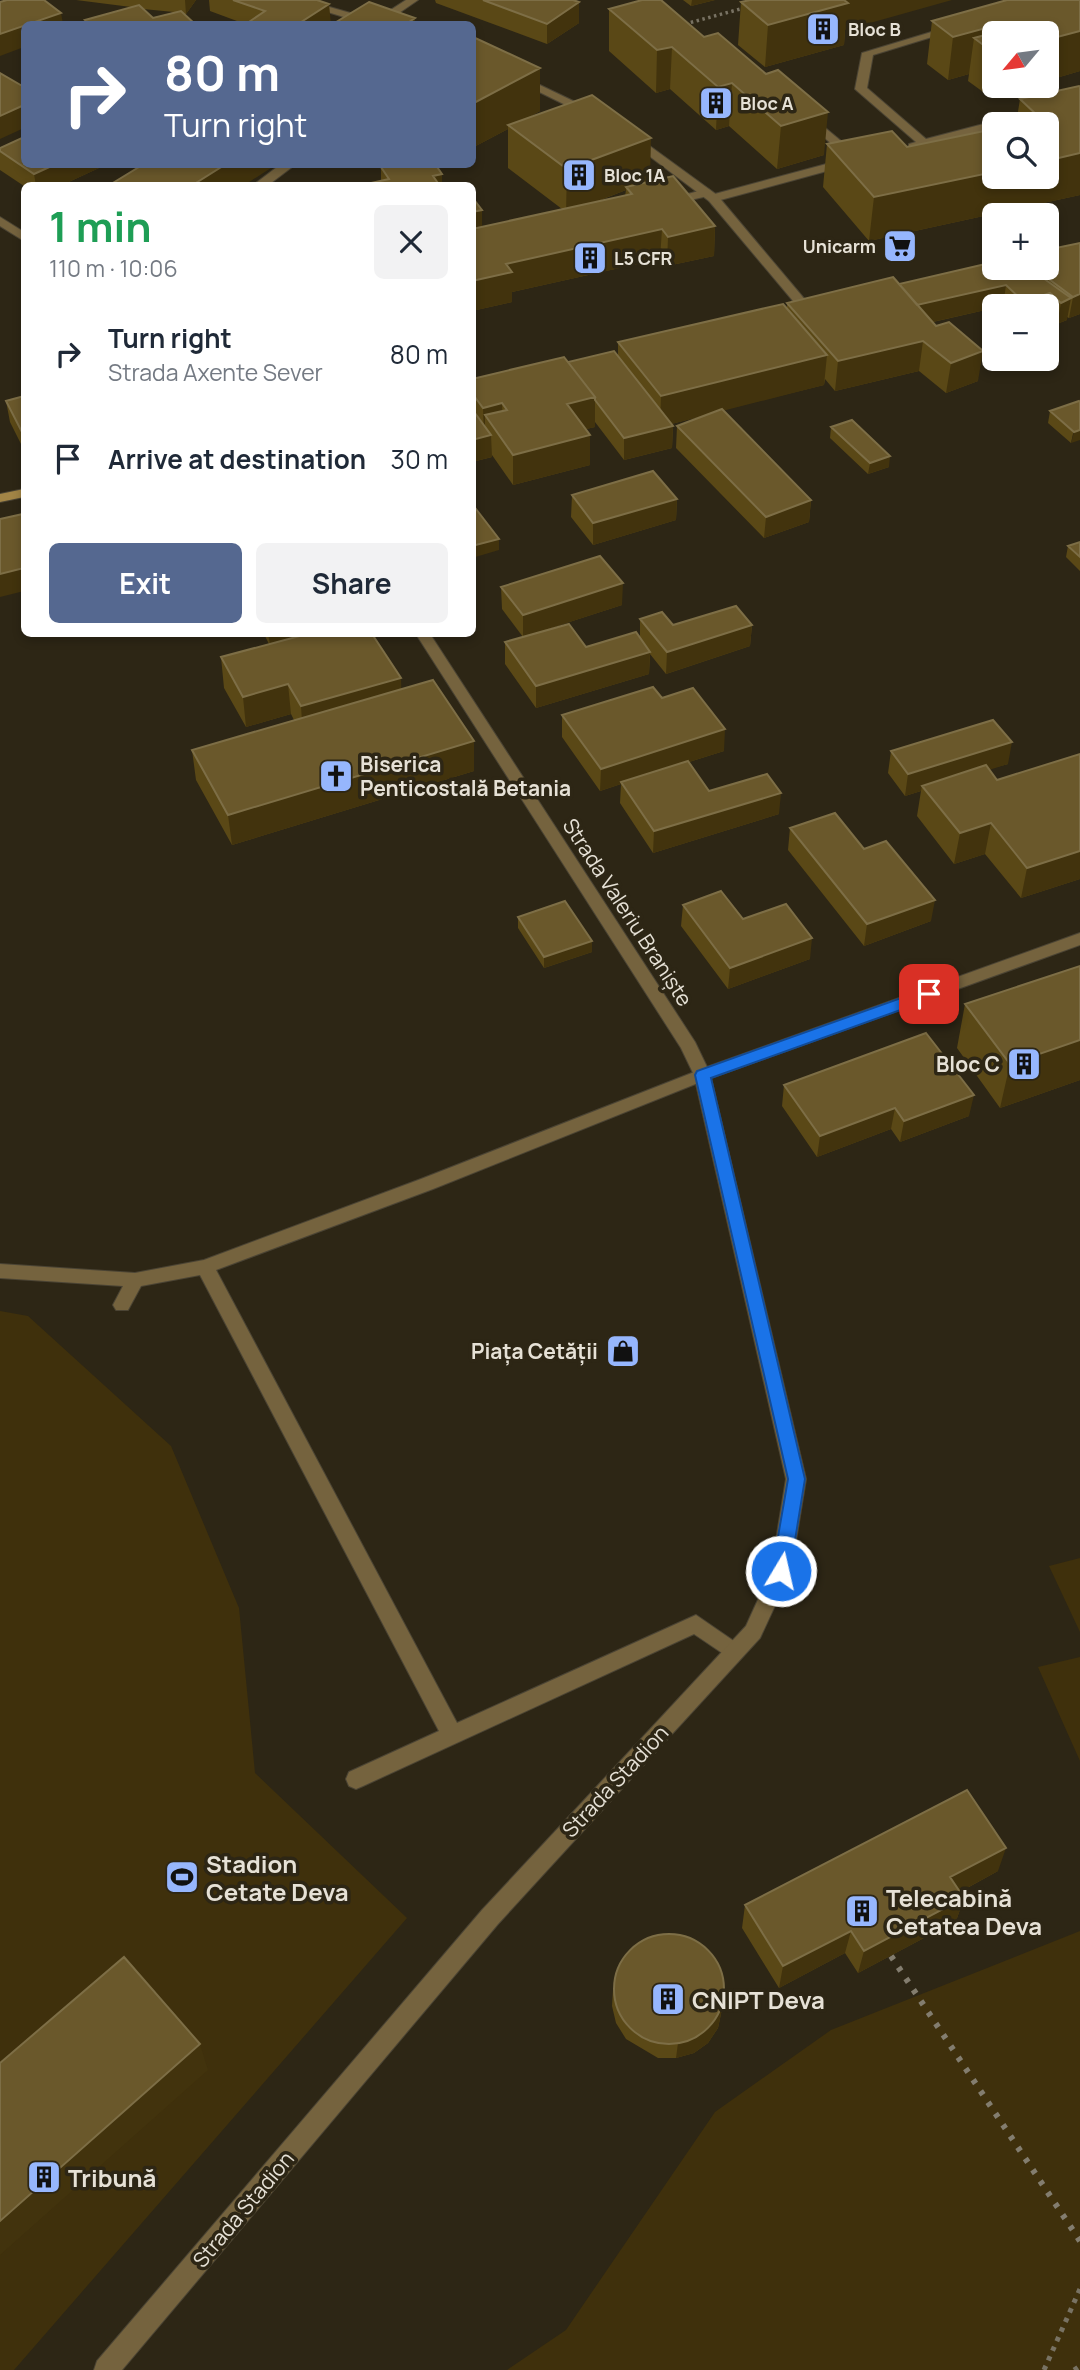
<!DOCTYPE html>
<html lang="en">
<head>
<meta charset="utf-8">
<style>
	body { margin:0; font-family:Manrope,sans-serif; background:#f2f2f3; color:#1f2937; height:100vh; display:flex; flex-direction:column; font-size:26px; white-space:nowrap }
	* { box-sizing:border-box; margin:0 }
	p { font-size:23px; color:#747a83 }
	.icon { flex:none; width:38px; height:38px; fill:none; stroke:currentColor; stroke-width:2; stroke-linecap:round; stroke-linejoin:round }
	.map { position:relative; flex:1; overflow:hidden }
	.details { position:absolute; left:21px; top:182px; width:455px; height:455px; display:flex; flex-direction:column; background:#fff; border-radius:10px; box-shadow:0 4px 10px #0003 }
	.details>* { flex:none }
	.guide { position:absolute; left:21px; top:21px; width:455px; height:147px; border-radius:10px; box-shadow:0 4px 10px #0003; background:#556890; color:#fff; overflow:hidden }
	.needle { width:46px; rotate:241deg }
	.tools { position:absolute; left:982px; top:21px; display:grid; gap:14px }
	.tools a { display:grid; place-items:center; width:77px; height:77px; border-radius:10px; background:#fff; box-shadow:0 4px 10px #0003; font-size:35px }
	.pin { position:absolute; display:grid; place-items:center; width:60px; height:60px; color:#fff; margin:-30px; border-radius:14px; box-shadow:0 4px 10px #0006 }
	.me { position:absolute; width:77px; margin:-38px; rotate:9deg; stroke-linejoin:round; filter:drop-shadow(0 0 5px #0008) }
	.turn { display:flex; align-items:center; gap:24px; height:147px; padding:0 28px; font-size:32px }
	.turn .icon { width:91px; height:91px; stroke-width:2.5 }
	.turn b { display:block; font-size:49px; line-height:60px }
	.round { display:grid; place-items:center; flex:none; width:74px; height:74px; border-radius:10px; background:#f2f2f3 }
	.summary { display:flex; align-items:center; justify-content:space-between; height:119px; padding:0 28px }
	h1 { font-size:42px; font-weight:700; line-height:52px; color:#1e9e55 }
	.action { display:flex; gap:14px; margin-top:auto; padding:14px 28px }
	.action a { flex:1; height:80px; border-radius:10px; background:#556890; color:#fff; font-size:28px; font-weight:700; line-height:80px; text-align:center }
	.action a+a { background:#f2f2f3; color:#1f2937 }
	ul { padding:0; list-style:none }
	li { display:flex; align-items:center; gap:21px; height:105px; padding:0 28px }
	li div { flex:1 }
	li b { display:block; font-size:26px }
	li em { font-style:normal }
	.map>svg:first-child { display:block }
	.green { fill:#3f300c }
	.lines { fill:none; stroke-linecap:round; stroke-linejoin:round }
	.service-casing { stroke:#4b4434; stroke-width:2 }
	.minor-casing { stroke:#4b4434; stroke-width:2 }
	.secondary-casing { stroke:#4b4434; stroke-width:2 }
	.path-far1 { stroke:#787263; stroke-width:3.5; stroke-dasharray:2.5 3.5; stroke-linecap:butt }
	.path { stroke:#787263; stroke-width:5; stroke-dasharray:4.5 6; stroke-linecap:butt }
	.service { fill:#75633e; fill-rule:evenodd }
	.minor { fill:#75633e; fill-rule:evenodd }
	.secondary { fill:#a28546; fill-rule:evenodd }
	.rail { stroke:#837d6f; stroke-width:6; stroke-dasharray:4.5 9; stroke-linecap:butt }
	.wall { fill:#5a4816; fill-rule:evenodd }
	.shaded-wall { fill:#42330d }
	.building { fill:#6a582b; stroke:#7d6e46; stroke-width:2 }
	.route { fill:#1a73e8; stroke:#114b97; stroke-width:2 }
	.labels { text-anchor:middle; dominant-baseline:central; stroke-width:7; stroke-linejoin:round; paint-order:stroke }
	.far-poi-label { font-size:18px; font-weight:bold; fill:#e6e1d6; stroke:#2d2615; text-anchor:start }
	.poi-label { font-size:21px; font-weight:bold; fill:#e6e1d6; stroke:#2d2615; text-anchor:end }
	.street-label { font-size:21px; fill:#e6e1d6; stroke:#2d2615 }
	.near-poi-label { font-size:24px; font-weight:bold; fill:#e6e1d6; stroke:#2d2615; text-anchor:start }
</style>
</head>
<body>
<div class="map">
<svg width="1080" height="2370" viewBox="0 0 1080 2370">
	<rect width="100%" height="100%" fill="#2d2615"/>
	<path class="green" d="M0,1311L28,1316L171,1446L239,1608L255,1773L407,1918L14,2370H0Z
		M1080,1558V1632L1049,1566Z
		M1080,1657V1761L1038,1667Z
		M1080,1931V2370H507L566,2330L715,2112L831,2030Z"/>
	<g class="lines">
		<g class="service-casing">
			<path id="service" d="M948,27L958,29L873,55L867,88L926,139L1080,99V105L1008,124H994V129L909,148V144L916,142L855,89L862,53Z
				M804,117H812L858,155V159H850L804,121Z
				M845,159L849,161V165L713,202L709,201L708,196L668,205L662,201L706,189L710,190L711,195Z
				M281,164H296L267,186H252Z
				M702,1069L710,1075L708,1079L433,1189L216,1270L457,1723L696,1615L741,1646L744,1652L741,1658L734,1661L694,1634L363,1786L356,1789L349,1786L346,1779L349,1772L439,1731L200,1275L141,1286L128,1310H116L113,1305L123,1286L0,1278V1264L135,1273L204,1260L421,1179Z"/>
		</g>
		<g class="minor-casing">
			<path id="minor" d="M288,0H305L375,20L406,0H418L383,24H367Z
				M521,76L594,111L596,113L586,115L517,81V77Z
				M628,136H636L717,195L812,308V314H804L709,201L628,140Z
				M0,217L24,232V241L0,226Z
				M416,634H430L695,1042L707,1067L1080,933V945L711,1078L806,1479L791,1571L760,1638L498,1924L122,2370H94L97,2361L482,1910L746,1626L771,1571L786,1479L694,1075L681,1048Z"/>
		</g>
		<g class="secondary-casing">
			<path id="secondary" d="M24,489V497L0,502V494Z"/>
		</g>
		<path class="path-far1" d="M685,24L744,8"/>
		<path class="path" d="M1044,2370L1080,2289
			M1074,2370L1080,2366"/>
		<use href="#service" class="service"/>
		<use href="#minor" class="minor"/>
		<use href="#secondary" class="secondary"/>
		<path class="rail" d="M891,1956L1080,2241"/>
	</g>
	<path class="wall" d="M76,0H196L186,14H184L195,24H86L85,20L131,7ZM143,9L174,12L153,18Z
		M209,0H317L245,24L210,11Z
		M435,0H573L579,23L547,44L436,3Z
		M642,0L824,155L777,169L729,126L716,130L670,89L656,93L609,51V9Z
		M683,0H715L691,6Z
		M1007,0H1080V71L1046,81V33H994V86H1030L990,97L968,81L969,74L948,80L927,64L932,21Z
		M741,2L845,30L844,45L765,67L738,45Z
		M473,37L540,111L527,118L650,181L715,226L714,256L667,266L660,259L512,292V302L472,311L482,210V227L562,209L508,168V129L472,148ZM626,190L625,196L593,203Z
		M1080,87V195L869,241L823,187L827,144L907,147L1016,124L1020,99Z
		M0,148L24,164H99V168L60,186H24L0,170Z
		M381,167L442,186L381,181Z
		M1080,243V314L1069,318L1067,317V320L1057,324L1046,315V306H994V308L933,322L978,381L946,393L919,371L835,391L825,379L824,385L723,410L811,500L809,522L764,538L676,448L677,426L710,414L671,424L673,426L672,448L624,460L595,422V427L586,429L590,435V465L513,485L492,455V457L472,462V379L568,362L618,356V342L787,309V303L994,268H1046Z
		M24,396V450L10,422L6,401Z
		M1080,402L1071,443L1048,423L1050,411Z
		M831,427L889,467L868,474L830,438Z
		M572,495L677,499L676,520L593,545L571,517Z
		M1080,542V571L1066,557L1068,546Z
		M501,587L622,605L523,637L502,609Z
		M640,619L673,625H752L750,646L666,674L650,654L649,674L536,708L505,664V642L586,647L640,638Z
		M264,634H372L401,678V689L474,771L232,845L196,780L192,750L294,720L291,714L246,727L224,688L221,657L269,644Z
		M662,698L724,751L689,762L709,791L779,814L653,853L620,803L621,784L600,791L562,737V715Z
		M891,751L1008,764L989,769L997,780L1080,754V879L1021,898L985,854L954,864L917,816L921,791L905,796L888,773Z
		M790,828L864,849L931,921L864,946L788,850Z
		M683,905L743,919L810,959L728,989L681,926Z
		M518,917L592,941V952L544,968L518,928Z
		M1080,966V1080L1000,1108L957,1048L965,1004Z
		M784,1085L969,1116L900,1142L891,1129L817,1157L782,1106Z
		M998,1871L960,1892L964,1898L956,1921L858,1973L845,1953L779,1988L742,1928L745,1905Z
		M613,1990L725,1995L718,2028L708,2043L694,2053L676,2058H658L626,2039L616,2023L612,2006Z"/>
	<path class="shaded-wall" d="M185,0H196L186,14Z
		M692,0H715L691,6Z
		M833,0H952L845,30L844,45L765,67L768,25Z
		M579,2V23L547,44V24Z
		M329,4L331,24H298Z
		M61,13L63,24H27Z
		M415,18V24H406Z
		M24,25V47L0,56V34Z
		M982,29L981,43L974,38L969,74L948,80L953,37Z
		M1080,31V71L1046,81V40Z
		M672,47L670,89L656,93L657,50Z
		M540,68V111L510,127L508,125V129L472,148V104Z
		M994,72V86H1030L990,97Z
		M732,83L729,126L716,130L718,87Z
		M24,105V128L0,139V116Z
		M828,112L824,155L777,169L781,126Z
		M651,138L650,181L626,187V190L566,213L567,169Z
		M1080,153V195L869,241L874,197L994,172V177H1046V161Z
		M56,164H99V168L60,186H36L34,174Z
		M226,164H277L243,186H191Z
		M442,174V186H433V176Z
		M482,210V231L472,233V212Z
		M715,226L714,256L667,266L668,237Z
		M662,229L660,259L512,292V302L472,311V281L506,264Z
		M1006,285L1003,306H994V308L910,327L913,306Z
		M1050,293L1046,311V306H1024V302Z
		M1080,294V314L1069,318L1073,297Z
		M1071,298L1067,320L1057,324L1061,303Z
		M923,341L919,371L835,391L838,361Z
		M983,351L978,381L946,393L951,363Z
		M827,355L824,385L660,427L661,396Z
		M595,397V427L566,434L567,404Z
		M502,403L503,433L485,415V437L491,435L492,457L472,462V440L484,437L483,408Z
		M673,426L672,448L624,460V438Z
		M1080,430V440L1071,443L1074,432Z
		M590,435V465L513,485V455Z
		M890,456L889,467L868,474L870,463Z
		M677,499L676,520L593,545V523Z
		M811,500L809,522L764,538L766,517Z
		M499,539V550L472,558V546Z
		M24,568V591L0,597V574Z
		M623,583L622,605L523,637V615Z
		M752,625L750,646L666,674L667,652Z
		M268,634H308L270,644Z
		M650,652L649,674L536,708V686Z
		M401,678L402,709L303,737L301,706Z
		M288,684L291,714L246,727L243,697Z
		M725,729L724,751L622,783L621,782V784L600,791L601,769Z
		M474,741V771L232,845L228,815Z
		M1012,742L1008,764L925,790L922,786L921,791L905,796L908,774Z
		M781,793L779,814L653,853L654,831Z
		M991,823L985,854L954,864L960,833Z
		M1080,851V879L1021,898L1027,868Z
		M935,900L931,921L864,946L867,924Z
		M812,938L810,959L728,989L730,968Z
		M592,941V952L544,968V957Z
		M1080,1040V1080L1000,1108L1010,1064Z
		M974,1095L969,1116L900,1142L904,1121Z
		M895,1108L891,1129L817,1157L820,1136Z
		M1006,1848L998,1871L943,1901L950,1877Z
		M964,1898L956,1921L858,1973L864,1951Z
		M851,1931L845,1953L779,1988L783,1966Z
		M725,1995L718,2028L708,2043L694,2053L676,2058L678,2043Z
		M200,2044L208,2070L0,2255V2221Z"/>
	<path class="building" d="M7,0H44L61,13L0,34V2Z
		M233,0H317L329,4L298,24H246L265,11Z
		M483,0H573L579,2L547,24Z
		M642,0H661L704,37L718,33L766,74L778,70L828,112L781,126L732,83L718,87L672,47L657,50L609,9Z
		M750,0H844L848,3L768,25L741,2Z
		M1007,0H1080V31L1046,40V33H994V53L974,38L989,34L982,29L953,37L932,21Z
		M369,2L415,18L406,24H333Z
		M139,5L153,18L181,11L195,24H90L85,20Z
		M473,37L540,68L472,104Z
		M0,73L24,87V105L0,116Z
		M1079,86L1080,87V153L1046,161V124H1016L1041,119L1020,99Z
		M592,95L651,138L567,169L508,125Z
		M994,129V172L874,197L827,144L892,131L907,147Z
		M24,137V164H56L34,174L0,151V148Z
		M144,164H226L191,186H108Z
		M392,164H435L442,174L433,176L440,186H362V185L389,179L381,167Z
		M673,176L715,226L668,237L662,229L506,264L512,272L472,281V229L632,194L626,187Z
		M472,197L482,210L472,212Z
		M1080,243V294L1073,297L1034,268H1046V250Z
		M994,262V268H1029L1071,298L1061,303L1050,293L1024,302L1006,285L917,305L899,284Z
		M893,277L936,326L949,322L983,351L951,363L923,341L838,361L787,303Z
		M783,304L827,355L661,396L618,342Z
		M614,351L673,426L624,438L595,400V397L568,362Z
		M564,357L595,397L567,404L590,435L513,455L485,415L507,410L502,403L483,408L472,393V379Z
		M24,396V436L6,401Z
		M1079,401L1080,402V430L1074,432L1050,411Z
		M472,409L491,435L472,440Z
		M722,409L811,500L766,517L677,426Z
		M852,420L890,456L870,463L831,427Z
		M653,471L677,499L593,523L572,495Z
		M476,509L499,539L472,546V510Z
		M23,514L24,516V568L0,574V519Z
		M1080,542V557L1068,546Z
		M600,556L623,583L523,615L501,587Z
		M736,606L752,625L667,652L640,619L662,612L673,625Z
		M569,624L586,647L636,632L650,652L536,686L505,642Z
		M307,634H372L401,678L301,706L288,684L243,697L221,657Z
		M433,680L474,741L228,815L192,750Z
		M653,687L662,698L693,688L725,729L601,769L562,715Z
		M993,720L1012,742L908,774L891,751Z
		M1080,754V851L1027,868L991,823L960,833L922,786L986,765L997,780Z
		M688,761L709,791L767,774L781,793L654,831L621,782Z
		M835,813L864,849L886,841L935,900L867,924L790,828Z
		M721,891L743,919L786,904L812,938L730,968L683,905Z
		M565,901L592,941L544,957L518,917Z
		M1080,966V1040L1010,1064L965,1004Z
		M926,1033L974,1095L904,1121L895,1108L820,1136L784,1085Z
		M967,1790L1006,1848L950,1877L964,1898L864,1951L851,1931L783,1966L745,1905Z
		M614 1989a55 55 0 1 1 110 0a55 55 0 1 1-110 0Z
		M124,1957L200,2044L0,2221V2063Z"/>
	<path class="route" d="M929,988L934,990V998L711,1078L805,1479L790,1571L781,1579L772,1571L788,1479L695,1075L697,1071Z"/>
	<defs>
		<g id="building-square" transform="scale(1.75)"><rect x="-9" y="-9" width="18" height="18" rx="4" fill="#96b6fd" stroke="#2d2615"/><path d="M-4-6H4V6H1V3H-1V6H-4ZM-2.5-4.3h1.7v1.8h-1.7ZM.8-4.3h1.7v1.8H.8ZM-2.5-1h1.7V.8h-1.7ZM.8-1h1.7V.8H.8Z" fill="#111"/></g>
		<g id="supermarket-square" transform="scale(1.75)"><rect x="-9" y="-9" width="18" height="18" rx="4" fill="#96b6fd" stroke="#2d2615"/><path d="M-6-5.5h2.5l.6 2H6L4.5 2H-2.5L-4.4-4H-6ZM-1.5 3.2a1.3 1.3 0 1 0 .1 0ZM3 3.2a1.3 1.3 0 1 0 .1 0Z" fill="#111"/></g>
		<g id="church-square" transform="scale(1.75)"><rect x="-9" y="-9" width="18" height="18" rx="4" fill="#96b6fd" stroke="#2d2615"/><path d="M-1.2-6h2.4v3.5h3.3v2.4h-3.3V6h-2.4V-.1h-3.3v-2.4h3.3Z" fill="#111"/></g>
		<g id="shop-square" transform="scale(1.75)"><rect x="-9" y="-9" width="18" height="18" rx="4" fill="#96b6fd" stroke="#2d2615"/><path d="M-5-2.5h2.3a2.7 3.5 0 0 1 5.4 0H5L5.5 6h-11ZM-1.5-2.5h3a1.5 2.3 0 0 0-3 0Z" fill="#111"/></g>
		<g id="stadium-square" transform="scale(1.75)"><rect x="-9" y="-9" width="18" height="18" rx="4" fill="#96b6fd" stroke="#2d2615"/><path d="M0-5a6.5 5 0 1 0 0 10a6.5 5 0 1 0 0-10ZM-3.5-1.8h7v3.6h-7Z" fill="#111"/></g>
	</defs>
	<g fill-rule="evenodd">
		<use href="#building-square" x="823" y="29"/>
		<use href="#building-square" x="716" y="103"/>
		<use href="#building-square" x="579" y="175"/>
		<use href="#supermarket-square" x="900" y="246"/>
		<use href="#building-square" x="590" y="258"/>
		<use href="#church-square" x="336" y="776"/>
		<use href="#building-square" x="1024" y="1064"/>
		<use href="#shop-square" x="623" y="1351"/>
		<use href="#stadium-square" x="182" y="1877"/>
		<use href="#building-square" x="862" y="1911"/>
		<use href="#building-square" x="668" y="1999"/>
		<use href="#building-square" x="44" y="2177"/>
	</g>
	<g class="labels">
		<g class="far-poi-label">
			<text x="848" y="29">Bloc B</text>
			<text x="740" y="103">Bloc A</text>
			<text x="604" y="175">Bloc 1A</text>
			<text x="876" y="246" text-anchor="end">Unicarm</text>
			<text x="614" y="258">L5 CFR</text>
		</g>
		<g class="poi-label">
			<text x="360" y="764" text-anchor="start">Biserica<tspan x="360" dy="24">Penticostală Betania</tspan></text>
			<text x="1000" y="1064">Bloc C</text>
			<text x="598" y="1351">Piața Cetății</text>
		</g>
		<g class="street-label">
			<text transform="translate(628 912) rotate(57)">Strada Valeriu Braniște</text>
			<text transform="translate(615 1781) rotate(-47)">Strada Stadion</text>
			<text transform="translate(243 2209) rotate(-50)">Strada Stadion</text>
		</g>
		<g class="near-poi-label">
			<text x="206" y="1863">Stadion<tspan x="206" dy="28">Cetate Deva</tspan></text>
			<text x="886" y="1897">Telecabină<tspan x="886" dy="28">Cetatea Deva</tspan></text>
			<text x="692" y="1999">CNIPT Deva</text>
			<text x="68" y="2177">Tribună</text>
		</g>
	</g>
</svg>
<div class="tools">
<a><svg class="needle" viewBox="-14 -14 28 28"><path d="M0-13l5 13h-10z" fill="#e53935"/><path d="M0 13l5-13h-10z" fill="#747a83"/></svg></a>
<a><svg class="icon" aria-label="search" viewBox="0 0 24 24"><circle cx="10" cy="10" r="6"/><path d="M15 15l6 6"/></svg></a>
<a>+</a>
<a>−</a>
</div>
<div class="pin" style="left:929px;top:994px;background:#d93025"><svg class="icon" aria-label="arrive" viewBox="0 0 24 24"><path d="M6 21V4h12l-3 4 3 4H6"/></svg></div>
<svg class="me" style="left:781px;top:1571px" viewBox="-20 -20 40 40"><circle r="17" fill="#1a73e8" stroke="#fff" stroke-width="3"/><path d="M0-11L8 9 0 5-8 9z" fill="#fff"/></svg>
<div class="guide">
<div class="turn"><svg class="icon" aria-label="right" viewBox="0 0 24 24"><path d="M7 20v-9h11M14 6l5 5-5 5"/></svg><div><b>80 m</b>Turn right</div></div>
</div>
<section class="details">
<div class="summary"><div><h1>1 min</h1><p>110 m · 10:06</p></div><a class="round"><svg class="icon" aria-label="close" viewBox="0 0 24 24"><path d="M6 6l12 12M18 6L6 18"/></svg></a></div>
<ul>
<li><svg class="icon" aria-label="right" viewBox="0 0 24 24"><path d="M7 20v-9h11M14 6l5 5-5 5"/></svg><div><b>Turn right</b><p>Strada Axente Sever</p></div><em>80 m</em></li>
<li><svg class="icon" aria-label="arrive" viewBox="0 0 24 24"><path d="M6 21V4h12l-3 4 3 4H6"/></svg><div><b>Arrive at destination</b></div><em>30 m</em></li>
</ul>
<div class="action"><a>Exit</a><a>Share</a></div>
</section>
</div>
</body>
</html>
